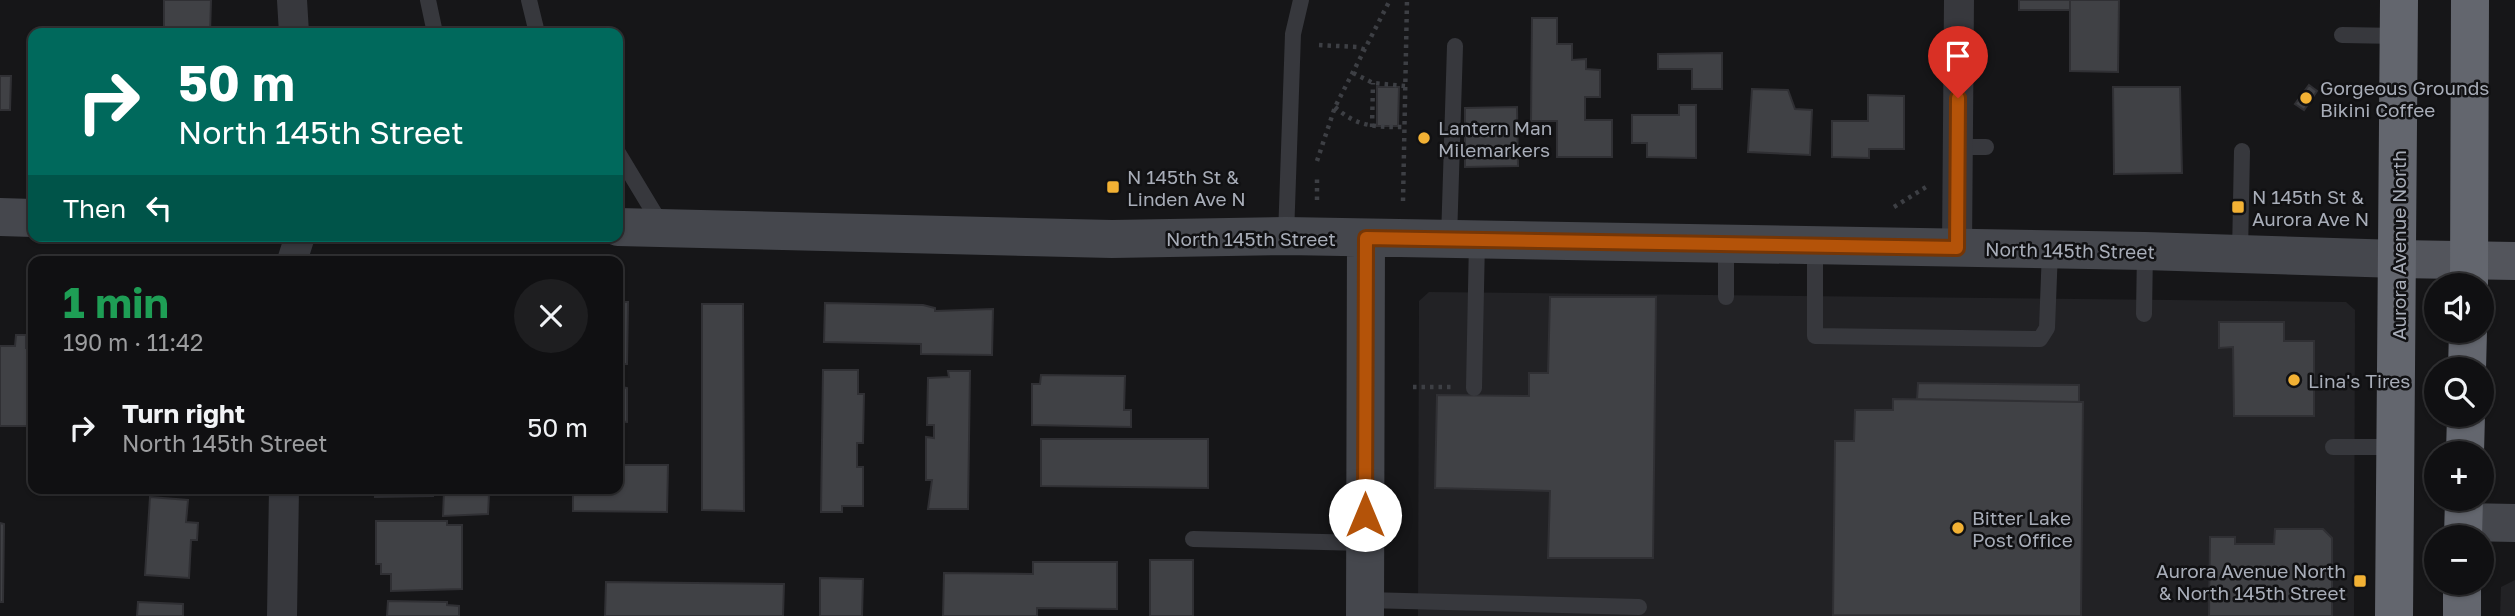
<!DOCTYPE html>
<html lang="en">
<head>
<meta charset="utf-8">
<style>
	body { margin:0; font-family:"Golos Text",sans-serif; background:#1e1e20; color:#f1f3f6; height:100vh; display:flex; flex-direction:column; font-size:26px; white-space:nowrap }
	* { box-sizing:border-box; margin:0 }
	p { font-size:23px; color:#9c9d9f }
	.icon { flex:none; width:38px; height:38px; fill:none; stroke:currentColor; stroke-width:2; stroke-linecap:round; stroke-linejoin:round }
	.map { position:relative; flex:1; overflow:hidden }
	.panel { position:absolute; left:28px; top:256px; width:595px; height:238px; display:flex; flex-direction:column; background:#101012; border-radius:14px; box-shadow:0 2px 5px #0004,0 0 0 2px #303032 }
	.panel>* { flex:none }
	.guide { position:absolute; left:28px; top:28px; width:595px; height:214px; border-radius:14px; box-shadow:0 2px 5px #0004,0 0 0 2px #303032; background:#00695c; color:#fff; overflow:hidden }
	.fabs { position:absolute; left:2424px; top:273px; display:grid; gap:14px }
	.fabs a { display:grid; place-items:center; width:70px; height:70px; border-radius:50%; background:#101012; box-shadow:0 2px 5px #0004,0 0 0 2px #303032; font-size:35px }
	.pin { position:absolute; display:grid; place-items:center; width:60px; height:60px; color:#fff; margin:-72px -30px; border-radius:50% 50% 50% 0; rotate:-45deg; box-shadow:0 0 7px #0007 }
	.pin .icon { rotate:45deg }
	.me { position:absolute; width:77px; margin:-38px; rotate:0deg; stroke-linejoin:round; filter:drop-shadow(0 0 5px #0008) }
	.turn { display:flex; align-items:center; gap:24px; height:147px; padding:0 35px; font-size:32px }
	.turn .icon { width:91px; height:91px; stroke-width:2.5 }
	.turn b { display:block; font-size:49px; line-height:60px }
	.then { display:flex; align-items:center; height:66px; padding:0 35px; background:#0003; gap:14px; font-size:26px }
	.round { display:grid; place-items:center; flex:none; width:74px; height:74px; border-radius:37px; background:#1e1e20 }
	.summary { display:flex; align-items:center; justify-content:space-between; height:119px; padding:0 35px }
	h1 { font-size:42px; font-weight:700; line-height:52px; color:#1e9e55 }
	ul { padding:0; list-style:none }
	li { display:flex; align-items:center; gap:21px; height:105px; padding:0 35px }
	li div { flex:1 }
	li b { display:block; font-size:26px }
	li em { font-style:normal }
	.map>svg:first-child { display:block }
	.built { fill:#222225 }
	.building { fill:#404145; stroke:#303034; stroke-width:2 }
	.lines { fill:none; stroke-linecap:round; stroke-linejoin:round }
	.path { stroke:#3d3f44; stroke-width:4.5; stroke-dasharray:3.5 5; stroke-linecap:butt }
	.lane { stroke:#37383d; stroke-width:16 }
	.street { stroke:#37383d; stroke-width:30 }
	.secondary { stroke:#45474d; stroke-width:38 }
	.primary { stroke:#53555c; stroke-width:38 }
	.highway { stroke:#63666e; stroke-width:38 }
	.route-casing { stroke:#753606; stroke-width:18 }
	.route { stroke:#b45309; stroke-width:12 }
	.poi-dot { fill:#f2b134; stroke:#111113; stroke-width:2.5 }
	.labels { text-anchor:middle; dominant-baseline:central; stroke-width:5; stroke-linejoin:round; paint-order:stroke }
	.poi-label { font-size:19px; fill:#a8adb8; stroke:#111113; text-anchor:start }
	.street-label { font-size:19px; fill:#a8adb8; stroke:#111113 }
</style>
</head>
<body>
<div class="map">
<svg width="2515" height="616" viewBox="0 0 2515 616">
	<rect width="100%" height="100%" fill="#161618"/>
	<path class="built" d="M1429,292L2346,302L2355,310L2354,616H1418L1419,301Z
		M2515,580V616H2500L2501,587Z"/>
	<path class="building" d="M164,0H211L210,33H164Z
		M2019,0H2070V10H2019Z
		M2070,0H2119L2118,72L2070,71Z
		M1532,18H1557V44H1572V60L1586,59V69L1600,70V97H1585V120H1612V157H1557V121H1531Z
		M1722,53V89H1692V69H1658V54Z
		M0,76H11L10,110H0Z
		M2309,85L2317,91L2304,110L2295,104Z
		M1377,87H1399L1398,126H1377Z
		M2113,87H2180L2182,173L2114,174Z
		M1752,89L1788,90L1795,109L1812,110L1810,155L1748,152Z
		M1868,95L1904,96V149H1869V158L1832,157V121H1868Z
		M1679,105H1696V158L1647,157V143H1632V115H1679Z
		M1517,107L1518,166L1465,167V108Z
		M1550,297H1656L1653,558H1548L1550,491L1435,488L1437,395L1529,396V373H1548Z
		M618,302H628L627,364H622V387L627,388V422L618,421Z
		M825,303L923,305L935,308V311L993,309L992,355L921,354V344L824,342Z
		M702,304H743L744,511L702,510Z
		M2219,322H2284V341H2314V416H2234L2233,347L2219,348Z
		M16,335H26V348H30L29,426H0V346H15Z
		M823,370H858V394H864L863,443H857V467H863V506H842V512H821Z
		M948,371H970L968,509H928L932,480H926V437L934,438V425H927L928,378L949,377Z
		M1041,375L1125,376L1124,410H1131V427L1032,425V384H1040Z
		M1918,383L2079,385V402L1917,399Z
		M1893,399L2083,402L2081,616L1833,615L1835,441H1854L1855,410H1893Z
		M1041,439H1208V488L1041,486Z
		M618,465H668L667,512L573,511V488H618Z
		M375,488H433V496L375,497Z
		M444,491L489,494L488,514L443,516Z
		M150,497L188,500L186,522L198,523L197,540H191L189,578L145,575Z
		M376,521H447V525H462V589L391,591V574H381V564H376Z
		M0,523L4,524L3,602H0Z
		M2275,529H2323L2332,538V616H2209L2210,537H2235V544H2274Z
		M1150,560H1193V616H1150Z
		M1033,562H1117V609L1037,608V616H943L944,573L1033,574Z
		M820,578L863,579L862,616H820Z
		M606,582L784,584L783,616H605Z
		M388,601L447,602V605L459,606V616H387Z
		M138,602L183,604V616H137Z"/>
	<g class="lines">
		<path class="path" d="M1319,45L1357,47L1366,50
			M1353,73L1373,83L1405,86
			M1335,107C1357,127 1375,127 1404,127
			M1372,127L1373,83
			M1317,161L1335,107L1390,0
			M1317,200V177
			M1403,201L1407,0
			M1894,207L1926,187
			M1413,387H1451"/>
		<path class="lane" d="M428,0L435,33
			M529,0L537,33
			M2342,35L2399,36
			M1957,147H1986
			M618,153L662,226
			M1286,236L1293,34L1301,0
			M1449,239L1455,46
			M1815,246V336L2040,339L2047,328L2050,250
			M2240,253L2242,151
			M1726,297V245
			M2144,314L2145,251
			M1474,388L1477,240
			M2333,447H2396
			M1193,539L1365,543
			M1365,600L1639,607"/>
		<path class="street" d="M292,0L294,33
			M1957,249L1959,0
			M292,261L300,236
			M282,616L284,488"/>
		<path class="secondary" d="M0,217L33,218
			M618,227L1112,239L1286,236L2145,251L2398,259
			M2464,522L2515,523
			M1365,616L1366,238"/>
		<path class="primary" d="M2398,259L2515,261"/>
		<path class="highway" d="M2469,285L2470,0
			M2467,369L2468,331
			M2465,453L2466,415
			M2463,537L2464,499
			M2394,616L2399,0
			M2462,616V583"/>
	</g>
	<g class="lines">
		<g class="route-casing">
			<path id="route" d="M1365,515L1366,238L1957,248L1958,98"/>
		</g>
		<use href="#route" class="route"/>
	</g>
	<g class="poi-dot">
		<circle cx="2306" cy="98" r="7"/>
		<circle cx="1424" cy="138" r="7"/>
		<rect x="1106" y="180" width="14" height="14" rx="3.5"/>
		<rect x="2231" y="200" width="14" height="14" rx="3.5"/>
		<circle cx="2294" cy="380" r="7"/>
		<circle cx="1958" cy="528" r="7"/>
		<rect x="2353" y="574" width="14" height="14" rx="3.5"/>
	</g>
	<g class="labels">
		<g class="poi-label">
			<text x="2320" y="87">Gorgeous Grounds<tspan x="2320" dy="22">Bikini Coffee</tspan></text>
			<text x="1438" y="127">Lantern Man<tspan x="1438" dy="22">Milemarkers</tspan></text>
			<text x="1127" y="176">N 145th St &amp;<tspan x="1127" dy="22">Linden Ave N</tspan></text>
			<text x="2252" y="196">N 145th St &amp;<tspan x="2252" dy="22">Aurora Ave N</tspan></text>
			<text x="2308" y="380">Lina's Tires</text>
			<text x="1972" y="517">Bitter Lake<tspan x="1972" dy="22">Post Office</tspan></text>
			<text x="2346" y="570" text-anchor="end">Aurora Avenue North<tspan x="2346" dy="22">&amp; North 145th Street</tspan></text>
		</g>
		<g class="street-label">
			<text x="1251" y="238">North 145th Street</text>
			<text transform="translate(2398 245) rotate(-90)">Aurora Avenue North</text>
			<text transform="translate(2070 250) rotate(1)">North 145th Street</text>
		</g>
	</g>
</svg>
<div class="fabs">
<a><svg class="icon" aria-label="sound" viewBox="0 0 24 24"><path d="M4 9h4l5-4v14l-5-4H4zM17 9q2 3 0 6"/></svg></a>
<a><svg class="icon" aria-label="search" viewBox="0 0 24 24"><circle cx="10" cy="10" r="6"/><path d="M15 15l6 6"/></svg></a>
<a>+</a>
<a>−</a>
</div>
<div class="pin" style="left:1958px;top:98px;background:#d93025"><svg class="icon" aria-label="arrive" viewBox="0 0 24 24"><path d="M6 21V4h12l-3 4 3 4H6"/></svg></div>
<svg class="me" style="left:1365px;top:515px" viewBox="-20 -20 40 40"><circle r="19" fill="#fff"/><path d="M0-13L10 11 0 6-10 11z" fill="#b45309"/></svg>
<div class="guide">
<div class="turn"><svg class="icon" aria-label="right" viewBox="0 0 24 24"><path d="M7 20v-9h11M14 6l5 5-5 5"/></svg><div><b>50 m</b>North 145th Street</div></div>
<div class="then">Then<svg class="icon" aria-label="left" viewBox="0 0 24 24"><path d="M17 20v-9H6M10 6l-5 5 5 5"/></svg></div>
</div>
<section class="panel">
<div class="summary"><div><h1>1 min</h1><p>190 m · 11:42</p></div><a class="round"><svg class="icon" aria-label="close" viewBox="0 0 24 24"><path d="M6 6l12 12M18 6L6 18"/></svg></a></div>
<ul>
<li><svg class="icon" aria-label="right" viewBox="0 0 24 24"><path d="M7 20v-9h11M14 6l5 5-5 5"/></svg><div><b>Turn right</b><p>North 145th Street</p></div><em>50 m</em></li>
</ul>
</section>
</div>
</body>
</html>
